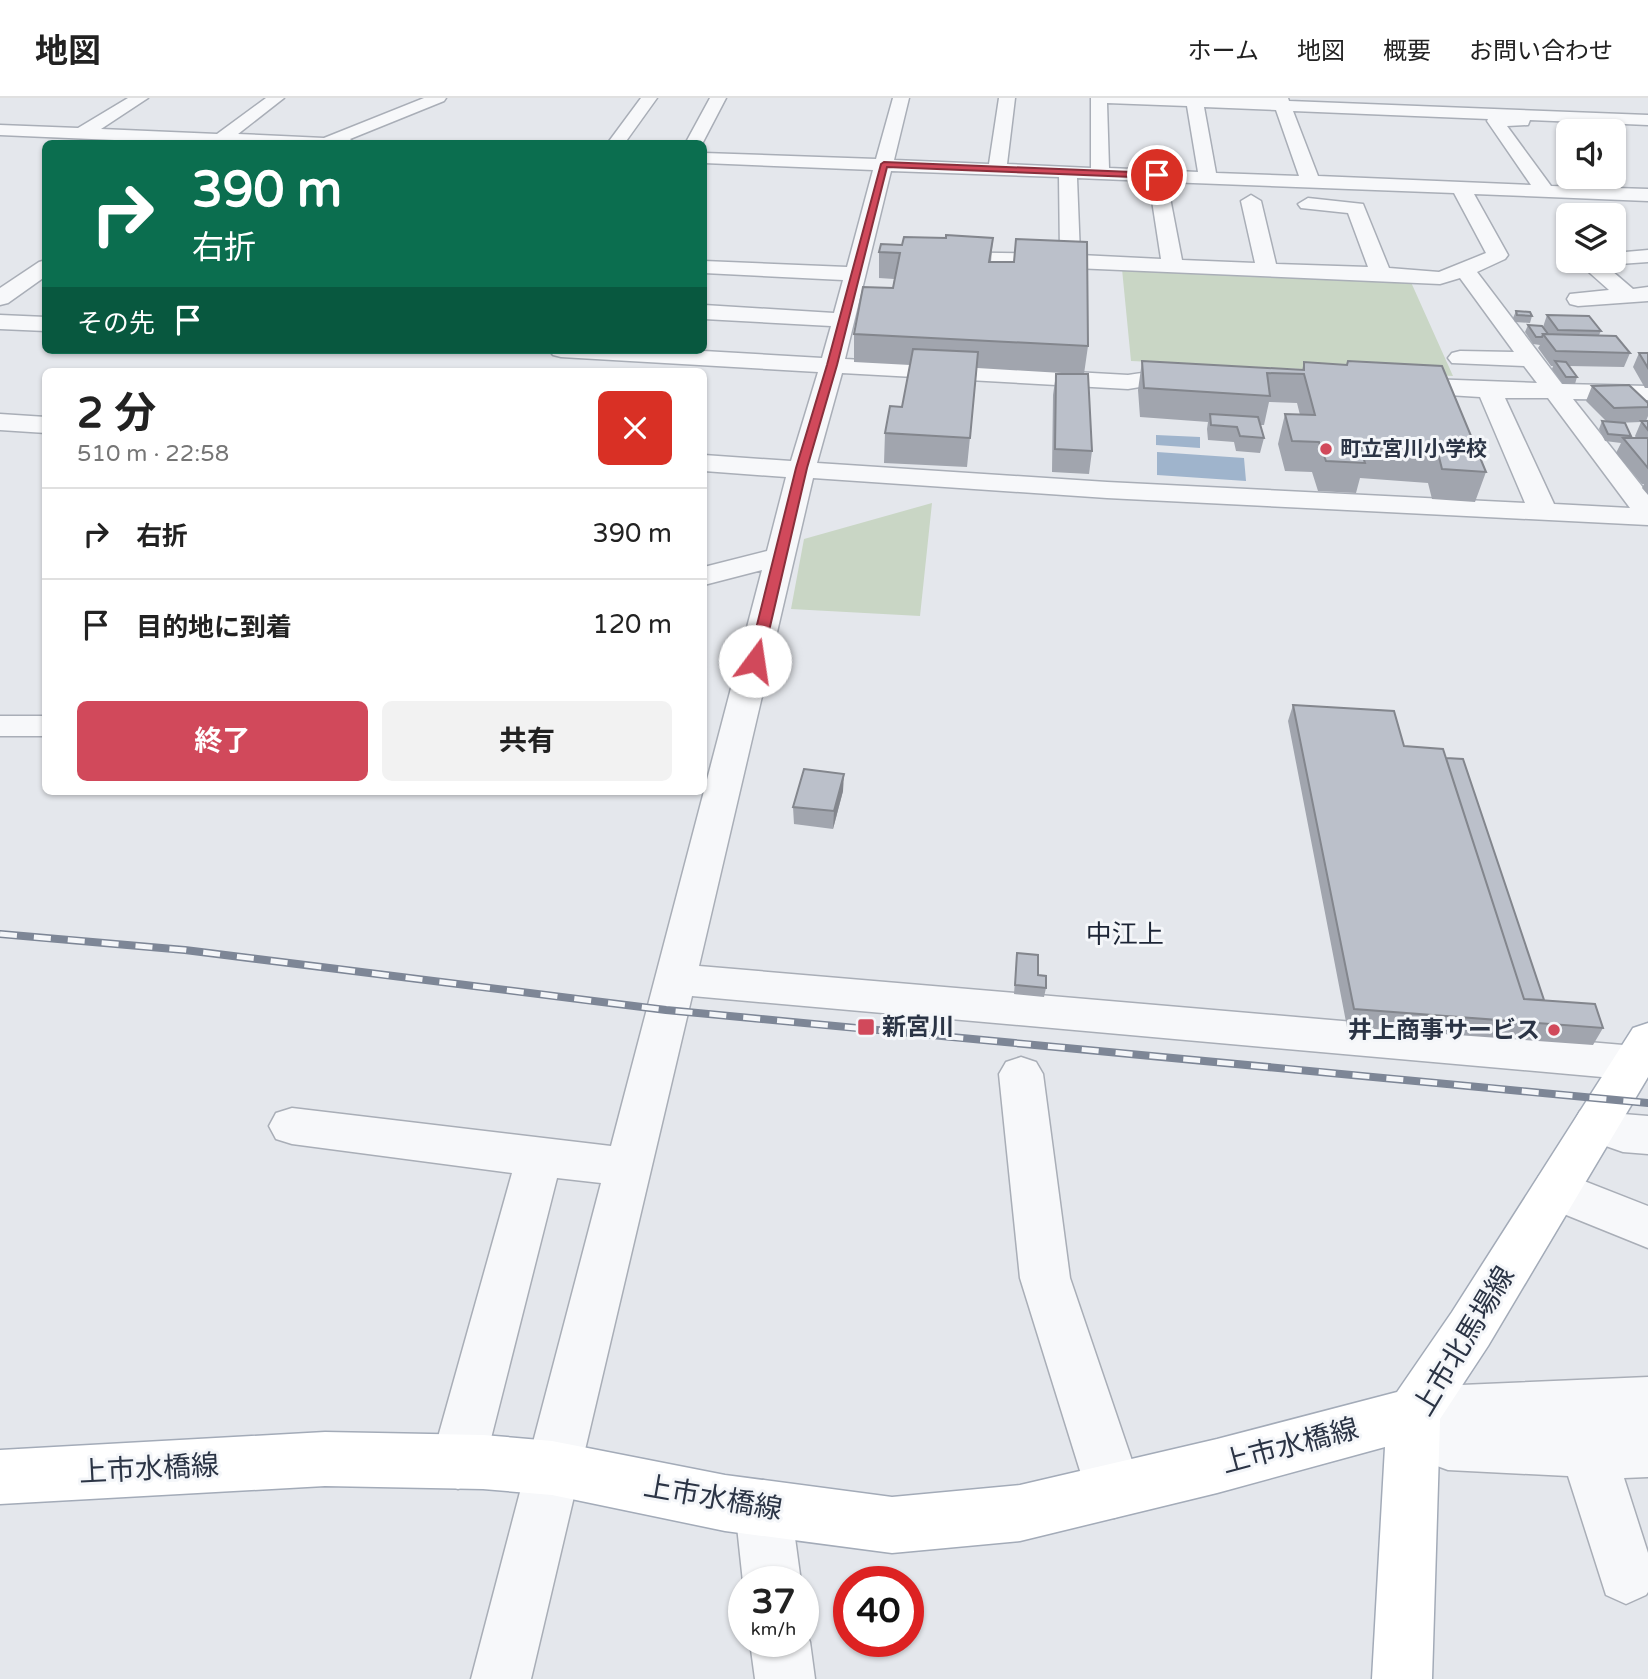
<!DOCTYPE html>
<html lang="ja">
<head>
<meta charset="utf-8">
<style>
	body { margin:0; font-family:"Varela Round","Noto Sans JP",sans-serif; background:#f2f2f2; color:#222; height:100vh; display:flex; flex-direction:column; font-size:26px; white-space:nowrap }
	* { box-sizing:border-box; margin:0 }
	p { font-size:23px; color:#767676 }
	.icon { flex:none; width:38px; height:38px; fill:none; stroke:currentColor; stroke-width:2; stroke-linecap:round; stroke-linejoin:round }
	.map { position:relative; flex:1; overflow:hidden }
	.panel { position:absolute; left:42px; top:270px; width:665px; height:427px; display:flex; flex-direction:column; background:#fff; border-radius:10px; box-shadow:0 2px 5px #0004 }
	.panel>* { flex:none }
	.hud { position:absolute; left:42px; top:42px; width:665px; height:214px; border-radius:10px; box-shadow:0 2px 5px #0004; background:#0b6e4f; color:#fff; overflow:hidden }
	.tools { position:absolute; left:1556px; top:21px; display:grid; gap:14px }
	.tools a { display:grid; place-items:center; width:70px; height:70px; border-radius:10px; background:#fff; box-shadow:0 2px 5px #0004; font-size:35px }
	.speed { position:absolute; left:728px; top:1468px; display:flex; gap:14px; font-size:35px; font-weight:700; text-align:center }
	.speed>* { display:grid; place-content:center; width:91px; height:91px; border-radius:50%; background:#fff; box-shadow:0 2px 5px #0004; line-height:1 }
	.speed small { font-size:18px; font-weight:400 }
	.speed .limit { border:10px solid #d22; background:#fff; color:#111 }
	.pin { position:absolute; display:grid; place-items:center; width:60px; height:60px; color:#fff; margin:-30px; border:4px solid #fff; border-radius:50%; box-shadow:0 2px 7px #0007 }
	.me { position:absolute; width:77px; margin:-38px; rotate:14deg; stroke-linejoin:round; filter:drop-shadow(0 0 5px #0008) }
	.turn { display:flex; align-items:center; gap:24px; height:147px; padding:0 35px; font-size:32px }
	.turn .icon { width:91px; height:91px; stroke-width:2.5 }
	.turn b { display:block; font-size:49px; line-height:60px }
	.then { display:flex; align-items:center; height:66px; padding:0 35px; background:#0003; gap:14px; font-size:26px }
	.round { display:grid; place-items:center; flex:none; width:74px; height:74px; border-radius:10px; background:#f2f2f2 }
	.summary { display:flex; align-items:center; justify-content:space-between; height:119px; padding:0 35px }
	h1 { font-size:42px; font-weight:700; line-height:52px }
	.button { display:flex; gap:14px; margin-top:auto; padding:14px 35px }
	.button a { flex:1; height:80px; border-radius:10px; background:#d1495b; color:#fff; font-size:28px; font-weight:700; line-height:80px; text-align:center }
	.button a+a { background:#f2f2f2; color:#222 }
	ul { padding:0; list-style:none }
	li { display:flex; align-items:center; gap:21px; height:91px; padding:0 35px; border-top:2px solid #e0e0e0 }
	li div { flex:1 }
	li b { display:block; font-size:26px }
	li em { font-style:normal }
	header { display:flex; align-items:center; gap:42px; box-sizing:border-box; height:98px; padding:0 35px; background:#fff; border-bottom:2px solid #e0e0e0 }
	header strong { font-size:33px }
	nav { display:flex; gap:38px; margin-inline-start:auto; font-size:24px }
	.map>svg:first-child { display:block }
	.green { fill:#c9d6c5 }
	.water { fill:#9fb4cc }
	.lines { fill:none; stroke-linecap:round; stroke-linejoin:round }
	.minor-casing { stroke:#a9aeb7; stroke-width:3 }
	.major-casing { stroke:#a3abb8; stroke-width:3 }
	.minor { fill:#f7f8fa; fill-rule:evenodd }
	.major { fill:#fff; fill-rule:evenodd }
	.rail-casing { stroke:#7d8696; stroke-width:8 }
	.rail { stroke:#f4f6f9; stroke-width:5; stroke-dasharray:17; stroke-linecap:butt }
	.wall { fill:#a1a5ae; fill-rule:evenodd }
	.shaded-wall { fill:#83868d }
	.building { fill:#bbc0ca; stroke:#83868d; stroke-width:2 }
	.route { fill:#d1495b; stroke:#882f3b; stroke-width:2 }
	.poi-dot { fill:#d1495b; stroke:#f4f6f9; stroke-width:2.5 }
	.labels { text-anchor:middle; dominant-baseline:central; stroke-width:6; stroke-linejoin:round; paint-order:stroke }
	.far-poi-label { font-size:21px; font-weight:bold; fill:#2b3445; stroke:#f4f6f9; text-anchor:start }
	.poi-label { font-size:24px; font-weight:bold; fill:#2b3445; stroke:#f4f6f9; text-anchor:start }
	.neighbourhood-label { font-size:26px; fill:#1d2536; stroke:#f4f6f9 }
	.near-street-label { font-size:28px; fill:#2b3445; stroke:#f4f6f9 }
</style>
</head>
<body>
<header>
<strong>地図</strong>
<nav><a>ホーム</a><a>地図</a><a>概要</a><a>お問い合わせ</a></nav>
</header>
<div class="map">
<svg width="1648" height="1581" viewBox="0 0 1648 1581">
	<rect width="100%" height="100%" fill="#e4e7ec"/>
	<path class="green" d="M1122,171L1410,182L1453,278L1131,263Z
		M932,405L920,518L791,511L804,441Z"/>
	<path class="water" d="M1156,337L1200,339V350L1156,347Z
		M1157,354L1244,360L1246,383L1157,377Z"/>
	<g class="lines">
		<g class="minor-casing">
			<path id="minor" d="M128,0H148L101,31L217,36L266,0H284L238,36L324,40L424,0H446L444,3L350,41L355,46H206L0,37V27L78,30Z
				M641,0H657L624,46H607Z
				M710,0H726L702,46H685Z
				M893,0H909L894,62L989,66L999,0H1015L1007,66L1091,70V0H1288L1289,3L1648,17V27L1530,22L1528,27L1507,28L1551,88L1648,91V103L1474,96L1508,157L1505,161L1477,174L1562,286L1648,288V302L1573,301L1648,396V427L1107,400L813,380L699,868L1635,948L1648,952V978L1635,982L692,898L531,1581H471L601,1085L557,1080L485,1364L477,1383L458,1391L439,1383L431,1364L512,1075L292,1046L276,1041L269,1028L276,1015L292,1010L611,1048L762,472L704,487V469L767,453L786,379L704,373V357L791,363L818,274L561,259L553,257L549,252H686L822,260L831,228L704,221V207L834,215L843,182L704,175V163L847,169L873,72L704,65V55L876,61ZM1107,5L1187,8L1198,74L1109,70ZM1204,9L1276,12L1299,78L1216,75ZM1293,13L1488,21L1487,23L1531,87L1318,78ZM891,73L1059,79L1060,156L932,154L929,158L932,162L939,164L1440,186L1460,180L1514,254L1460,253L1452,255L1448,260L1452,265L1524,268L1537,285L1400,280L1391,282L1388,287L1391,292L1400,294L1480,299L1525,405L1107,384L817,365L842,275L1128,291L1152,287L1191,289L1200,287L1203,282L1200,277C1176,271 1152,273 1128,277L845,261ZM1077,80L1149,83L1161,161L1080,157ZM1167,84L1454,95L1486,155L1439,174L1389,170L1363,106L1308,100L1298,106L1301,110L1348,115L1368,169L1276,166L1261,103L1251,97L1241,103L1255,165L1182,162ZM1505,300H1548L1630,410L1554,406Z
				M1648,152V164L1605,167L1633,191L1648,189V203L1578,208L1570,206L1567,201L1570,196L1609,192L1582,168L1579,163H1614V155Z
				M46,162V178L8,205L0,207V190L39,164Z
				M0,217L46,219V233L0,231Z
				M0,316L46,319V335L0,332Z
				M0,618H46V638H0Z
				M1021,959L1036,964L1043,976L1070,1180L1142,1392L1134,1412L1114,1420L1094,1412L1086,1392L1020,1180L999,976L1006,964Z
				M1596,1008L1623,1016L1648,1018V1056L1623,1054L1580,1039L1573,1026L1580,1013Z
				M1556,1072L1648,1108V1150L1539,1106L1533,1092L1539,1078Z
				M1648,1279V1379L1624,1380L1648,1455V1494L1646,1497L1626,1506L1606,1497L1568,1378L1448,1372L1429,1365L1395,1333L1387,1315L1395,1297L1414,1289Z
				M763,1382L783,1390L791,1410L801,1484H743L735,1410L743,1390Z
				M803,1528L810,1544L815,1581H755L750,1544H803Z"/>
		</g>
		<g class="major-casing">
			<path id="major" d="M1648,925V979L1488,1248L1440,1321L1432,1581H1372L1385,1349L1217,1395L1020,1443L892,1455L725,1433L552,1397L483,1391L325,1388L0,1406V1352L325,1334L483,1337L552,1343L725,1377L892,1399L1020,1387L1217,1341L1397,1294L1452,1214L1633,930Z"/>
		</g>
		<use href="#minor" class="minor"/>
		<use href="#major" class="major"/>
		<g class="rail-casing">
			<path id="rail" d="M0,836L185,852L666,912L1648,1005"/>
		</g>
		<use href="#rail" class="rail"/>
	</g>
	<path class="wall" d="M946,137L993,140L991,164H1014L1016,141L1088,248L1084,276L1092,353L1089,376L1052,374L1053,297L1056,276H1078L977,270L967,369L884,365L885,335L902,309L910,267L854,264V236L893,190L894,181L879,180V154L902,147L945,140Z
		M1516,213L1532,218L1530,225L1515,224L1513,220Z
		M1547,217L1601,233L1599,237L1630,255L1624,269L1569,268L1577,279L1575,286H1563L1552,271L1553,268H1551L1538,250L1540,247L1533,246L1525,234L1528,227L1543,229Z
		M1639,255H1648V290H1645L1633,269Z
		M1142,263L1302,272L1304,264L1486,374L1475,404L1432,401L1428,385L1360,380L1356,395L1318,393L1312,374L1285,373L1278,346L1285,316L1300,317L1297,305L1269,304L1264,327H1260L1264,340L1260,355L1236,353L1234,344L1208,342L1207,331L1208,324L1140,319L1138,292Z
		M1592,288L1648,305V318L1646,323H1648V397L1642,390L1644,386H1642L1616,355L1621,345L1605,343L1599,331L1602,323L1607,324L1586,303ZM1641,324L1635,338L1636,340H1630L1631,338L1616,325Z
		M1293,607L1404,648L1446,660L1544,902L1603,930L1593,947L1347,929L1288,623Z
		M843,693L833,731L794,726L793,709Z
		M1017,855L1046,890L1044,899L1014,896Z"/>
	<path class="shaded-wall" d="M844,676L843,693L833,731L834,713Z"/>
	<path class="building" d="M946,137L993,140L989,164H1014L1016,141L1087,144L1088,248L854,236L863,189L893,190L900,155L879,154L881,146L902,147L904,139L946,140Z
		M1516,213L1530,214L1532,218L1517,217Z
		M1547,217L1589,218L1601,233L1558,232Z
		M1528,227L1542,228L1548,236H1543L1542,239H1536Z
		M1543,236L1616,238L1630,255L1556,253Z
		M913,251L978,254L970,340L885,335L890,308L902,309Z
		M1639,255H1648V270Z
		M1142,263L1304,272V264L1347,267L1348,263L1442,268L1486,374L1442,371L1438,355L1360,349L1365,365L1326,363L1319,344L1292,343L1285,316L1315,317L1304,276L1267,275L1270,298L1144,290Z
		M1555,263L1566,264L1577,279H1566Z
		M1056,276H1088L1092,353L1055,351Z
		M1629,287L1648,305V309L1614,310L1592,288Z
		M1210,316L1258,319L1264,340L1240,338L1237,329L1211,327Z
		M1602,323L1625,325L1631,338L1608,336Z
		M1641,323H1648V332Z
		M1623,340H1648V370Z
		M1293,607L1394,613L1404,648L1443,651L1524,901L1595,906L1603,930L1354,911Z
		M1446,660L1463,661L1544,902L1524,901Z
		M804,671L844,676L834,713L793,709Z
		M1017,855L1038,857V877L1046,878V890L1015,887Z"/>
	<path class="route" d="M884,64L1157,75L1161,77L1157,80L887,69L837,267L807,370L762,563L760,566H750L748,563L796,370L827,267L881,66Z"/>
	<g class="poi-dot">
		<circle cx="1326" cy="351" r="7"/>
		<rect x="857" y="920" width="18" height="18" rx="3.5"/>
		<circle cx="1554" cy="932" r="7"/>
	</g>
	<g class="labels">
		<g class="far-poi-label">
			<text x="1340" y="351">町立宮川小学校</text>
		</g>
		<g class="poi-label">
			<text x="882" y="929">新宮川</text>
			<text x="1540" y="932" text-anchor="end">井上商事サービス</text>
		</g>
		<g class="neighbourhood-label">
			<text x="1125" y="836">中江上</text>
		</g>
		<g class="near-street-label">
			<text transform="translate(1464 1243) rotate(-59)">上市北馬場線</text>
			<text transform="translate(1290 1348) rotate(-15)">上市水橋線</text>
			<text transform="translate(149 1371) rotate(-3)">上市水橋線</text>
			<text transform="translate(713 1400) rotate(10)">上市水橋線</text>
		</g>
	</g>
</svg>
<div class="tools">
<a><svg class="icon" aria-label="sound" viewBox="0 0 24 24"><path d="M4 9h4l5-4v14l-5-4H4zM17 9q2 3 0 6"/></svg></a>
<a><svg class="icon" aria-label="layers" viewBox="0 0 24 24"><path d="M12 4l9 5-9 5-9-5zM3 14l9 5 9-5"/></svg></a>
</div>
<div class="speed"><div>37<small>km/h</small></div><div class="limit">40</div></div>
<div class="pin" style="left:1157px;top:77px;background:#d93025"><svg class="icon" aria-label="arrive" viewBox="0 0 24 24"><path d="M6 21V4h12l-3 4 3 4H6"/></svg></div>
<svg class="me" style="left:755px;top:563px" viewBox="-20 -20 40 40"><circle r="19" fill="#fff"/><path d="M0-13L10 11 0 6-10 11z" fill="#d1495b"/></svg>
<div class="hud">
<div class="turn"><svg class="icon" aria-label="right" viewBox="0 0 24 24"><path d="M7 20v-9h11M14 6l5 5-5 5"/></svg><div><b>390 m</b>右折</div></div>
<div class="then">その先<svg class="icon" aria-label="arrive" viewBox="0 0 24 24"><path d="M6 21V4h12l-3 4 3 4H6"/></svg></div>
</div>
<section class="panel">
<div class="summary"><div><h1>2 分</h1><p>510 m · 22:58</p></div><a class="round" style="background:#d93025;color:#fff"><svg class="icon" aria-label="close" viewBox="0 0 24 24"><path d="M6 6l12 12M18 6L6 18"/></svg></a></div>
<ul>
<li><svg class="icon" aria-label="right" viewBox="0 0 24 24"><path d="M7 20v-9h11M14 6l5 5-5 5"/></svg><div><b>右折</b></div><em>390 m</em></li>
<li><svg class="icon" aria-label="arrive" viewBox="0 0 24 24"><path d="M6 21V4h12l-3 4 3 4H6"/></svg><div><b>目的地に到着</b></div><em>120 m</em></li>
</ul>
<div class="button"><a>終了</a><a>共有</a></div>
</section>
</div>
</body>
</html>
